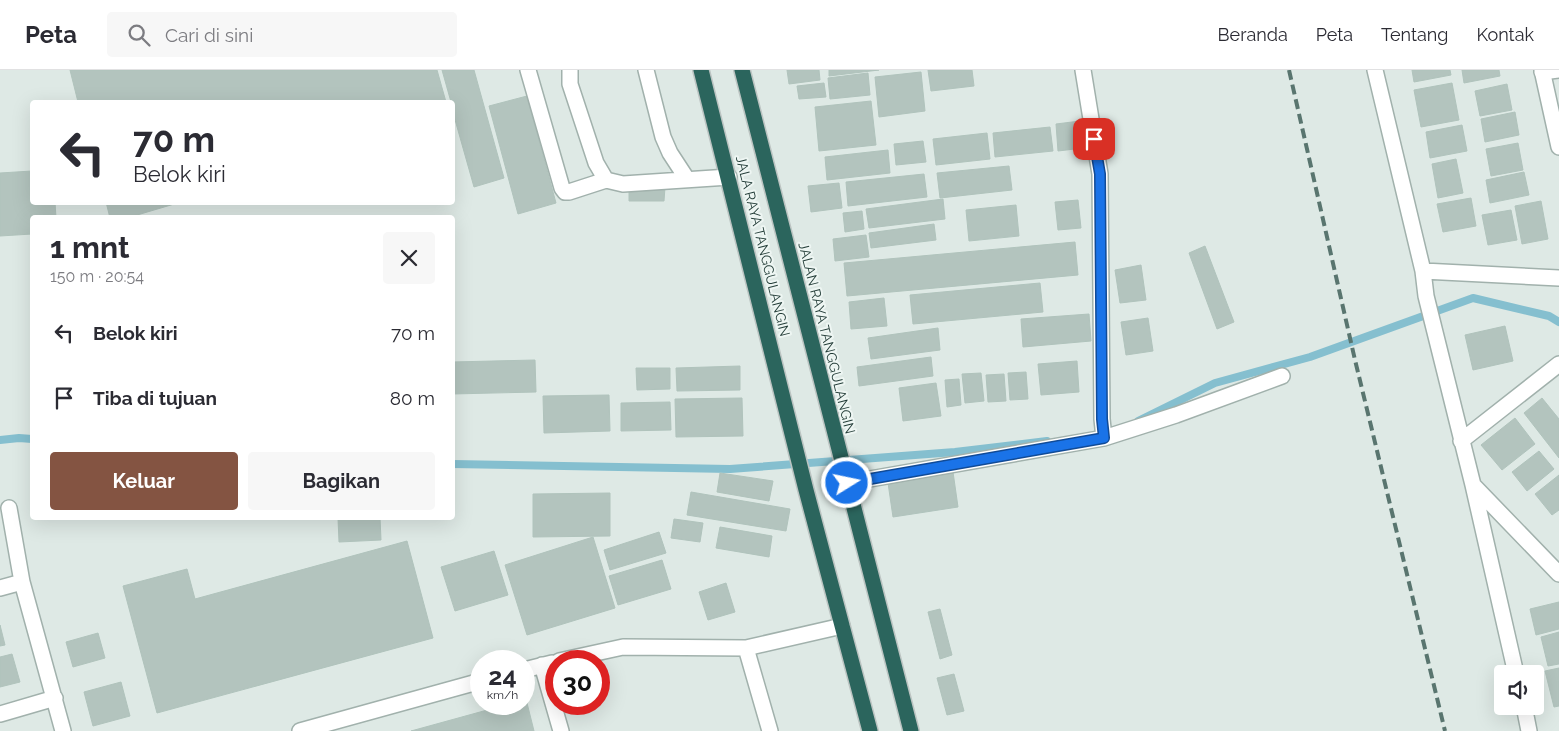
<!DOCTYPE html>
<html lang="id">
<head>
<meta charset="utf-8">
<style>
	body { margin:0; font-family:Raleway,sans-serif; background:#f7f7f7; color:#2b2b33; height:100vh; display:flex; flex-direction:column; font-size:19px; white-space:nowrap }
	* { box-sizing:border-box; margin:0 }
	p { font-size:16px; color:#7c7c81 }
	.icon { flex:none; width:28px; height:28px; fill:none; stroke:currentColor; stroke-width:2; stroke-linecap:round; stroke-linejoin:round }
	.map { position:relative; flex:1; overflow:hidden }
	.drawer { position:absolute; left:30px; top:145px; width:425px; height:305px; display:flex; flex-direction:column; background:#fff; border-radius:5px; box-shadow:0 5px 20px #0002 }
	.drawer>* { flex:none }
	.banner { position:absolute; left:30px; top:30px; width:425px; height:105px; border-radius:5px; box-shadow:0 5px 20px #0002; background:#fff; color:#2b2b33; overflow:hidden }
	.tools { position:absolute; left:1494px; top:595px; display:grid; gap:10px }
	.tools a { display:grid; place-items:center; width:50px; height:50px; border-radius:5px; background:#fff; box-shadow:0 5px 20px #0002; font-size:25px }
	.speed { position:absolute; left:470px; top:580px; display:flex; gap:10px; font-size:25px; font-weight:700; text-align:center }
	.speed>* { display:grid; place-content:center; width:65px; height:65px; border-radius:50%; background:#fff; box-shadow:0 5px 20px #0002; line-height:1 }
	.speed small { font-size:12px; font-weight:400 }
	.speed .limit { border:8px solid #d22; background:#fff; color:#111 }
	.pin { position:absolute; display:grid; place-items:center; width:42px; height:42px; color:#fff; margin:-21px; border-radius:10px; box-shadow:0 2px 8px #0006 }
	.me { position:absolute; width:55px; margin:-28px; rotate:80deg; stroke-linejoin:round; filter:drop-shadow(0 0 4px #0008) }
	.turn { display:flex; align-items:center; gap:18px; height:105px; padding:0 20px; font-size:22px }
	.turn .icon { width:65px; height:65px; stroke-width:2.5 }
	.turn b { display:block; font-size:35px; line-height:42px }
	.round { display:grid; place-items:center; flex:none; width:52px; height:52px; border-radius:5px; background:#f7f7f7 }
	.headline { display:flex; align-items:center; justify-content:space-between; height:85px; padding:0 20px }
	h1 { font-size:30px; font-weight:700; line-height:38px }
	.action { display:flex; gap:10px; margin-top:auto; padding:10px 20px }
	.action a { flex:1; height:58px; border-radius:5px; background:#845442; color:#fff; font-size:20px; font-weight:700; line-height:58px; text-align:center }
	.action a+a { background:#f7f7f7; color:#2b2b33 }
	ul { padding:0; list-style:none }
	li { display:flex; align-items:center; gap:15px; height:65px; padding:0 20px }
	li div { flex:1 }
	li b { display:block; font-size:19px }
	li em { font-style:normal }
	header { display:flex; align-items:center; gap:30px; box-sizing:border-box; height:70px; padding:0 25px; background:#fff; border-bottom:1px solid #e1e1e2 }
	header strong { font-size:24px }
	nav { display:flex; gap:28px; margin-inline-start:auto; font-size:18px }
	.search { width:350px; height:45px; background:#f7f7f7; display:flex; align-items:center; gap:12px; box-sizing:border-box; padding:0 18px; border-radius:5px; color:#7c7c81; font-size:19px }
	.map>svg:first-child { display:block }
	.lines { fill:none; stroke-linecap:round; stroke-linejoin:round }
	.stream { stroke:#85bfcf; stroke-width:8 }
	.building { fill:#b3c4be; stroke:#b0c3bc }
	.minor-casing { stroke:#a1b1ac; stroke-width:18 }
	.highway-casing { stroke:#bcc4c2; stroke-width:18 }
	.minor { stroke:#fff; stroke-width:15 }
	.highway { stroke:#2b655d; stroke-width:15 }
	.rail { stroke:#59756f; stroke-width:4; stroke-dasharray:10 5; stroke-linecap:butt }
	.route-casing { stroke:#114b97; stroke-width:12 }
	.route { stroke:#1a73e8; stroke-width:9 }
	.labels { text-anchor:middle; dominant-baseline:central; stroke-width:4; stroke-linejoin:round; paint-order:stroke }
	.street-label { font-size:14px; fill:#1f3934; stroke:#eef6f3 }
</style>
</head>
<body>
<header>
<strong>Peta</strong>
<div class="search"><svg class="icon" aria-label="search" viewBox="0 0 24 24"><circle cx="10" cy="10" r="6"/><path d="M15 15l6 6"/></svg>Cari di sini</div>
<nav><a>Beranda</a><a>Peta</a><a>Tentang</a><a>Kontak</a></nav>
</header>
<div class="map">
<svg width="1559" height="661" viewBox="0 0 1559 661">
	<rect width="100%" height="100%" fill="#dee9e5"/>
	<g class="lines">
		<path class="stream" d="M1138,351L1215,313L1310,287L1473,228L1549,246L1559,252
			M0,370L19,368L32,369
			M452,394L730,399L955,382L1047,371"/>
	</g>
	<path class="building" d="M70,0H437L446,32H78Z
		M442,0H474L504,108L474,117L452,39V32H451Z
		M787,0H819L820,10L789,14Z
		M829,0H879L829,6Z
		M928,0H972L974,16L931,21Z
		M1412,0H1450L1451,5L1414,12Z
		M1462,0H1499L1500,6L1464,13Z
		M921,2L925,41L879,47L875,7Z
		M868,3L870,25L830,29L828,8Z
		M824,13L826,27L799,29L797,16Z
		M1452,13L1459,50L1421,57L1414,20Z
		M1507,14L1512,40L1480,46L1475,21Z
		M527,26L556,133L518,144L489,36Z
		M871,31L876,75L819,81L815,37Z
		M1515,42L1519,65L1485,72L1481,49Z
		M1080,51L1083,78L1058,81L1056,54Z
		M1462,55L1467,81L1430,88L1426,62Z
		M1050,57L1053,81L995,87L993,63Z
		M987,63L990,89L936,95L933,69Z
		M923,71L926,92L896,95L894,74Z
		M1518,73L1523,100L1491,106L1486,79Z
		M888,80L890,103L827,110L825,87Z
		M1456,89L1463,123L1438,128L1432,94Z
		M1009,96L1012,120L940,128L937,103Z
		M32,101V132H55L56,148H32V164L0,166V103Z
		M1524,102L1529,125L1490,133L1486,110Z
		M924,104L927,127L848,136L846,112Z
		M839,113L842,138L811,142L808,116Z
		M629,117H665L664,131H629Z
		M1471,128L1476,156L1443,162L1437,134Z
		M943,129L945,149L869,158L866,139Z
		M1078,130L1081,158L1058,160L1055,132Z
		M1541,131L1548,169L1522,174L1515,136Z
		M106,132H181L127,148H110Z
		M1016,135L1019,166L969,171L966,140Z
		M1511,140L1517,170L1488,175L1482,145Z
		M862,141L864,159L845,162L843,143Z
		M934,154L936,170L871,178L869,163Z
		M866,165L869,187L835,191L833,169Z
		M1075,172L1078,205L847,226L844,193Z
		M1205,176L1234,252L1217,259L1189,183Z
		M1141,195L1146,230L1120,233L1115,200Z
		M1040,213L1043,242L913,254L910,225Z
		M884,228L887,256L851,259L849,232Z
		M1089,244L1091,271L1023,277L1021,249Z
		M1148,248L1153,281L1126,285L1121,252Z
		M1505,256L1513,291L1473,300L1465,265Z
		M938,258L940,280L871,289L868,268Z
		M931,287L933,306L859,316L857,297Z
		M535,290L536,322L452,324V292Z
		M1077,291L1079,322L1041,325L1038,294Z
		M740,296V320L677,321L676,298Z
		M636,298H670V319L637,320Z
		M1026,302L1028,329L1010,330L1008,303Z
		M981,303L984,331L965,333L962,304Z
		M1004,304L1006,331L988,332L986,305Z
		M959,309L961,335L947,337L945,310Z
		M936,313L941,346L903,351L899,318Z
		M609,325L610,361L544,363L543,326Z
		M742,328L743,366L676,367L675,329Z
		M1542,328L1559,349V388L1524,343Z
		M670,332L671,360L621,361V333Z
		M1515,348L1535,374L1502,400L1481,375Z
		M1539,381L1554,399L1527,421L1512,402Z
		M953,402L958,437L893,447L888,413Z
		M720,403L773,411L769,431L717,422Z
		M1559,405V440L1552,445L1535,424Z
		M691,422L790,439L786,461L687,445Z
		M610,423V466L533,467V424Z
		M338,448H380L381,470L339,472Z
		M674,449L703,453L700,472L671,468Z
		M720,457L772,466L769,487L716,478Z
		M659,462L666,483L610,500L604,480Z
		M593,467L615,538L527,565L505,495Z
		M407,471L433,568L157,643L123,516L187,499L195,529Z
		M494,481L508,525L455,541L441,497Z
		M662,490L671,519L618,535L609,506Z
		M726,513L735,542L708,550L699,522Z
		M1559,532V559L1536,565L1530,539Z
		M940,539L952,585L940,589L928,542Z
		M0,555L5,575L0,576Z
		M1559,562V594L1548,596L1541,567Z
		M98,563L105,588L73,597L66,572Z
		M12,584L20,612L0,617V587Z
		M1559,598V636L1554,637L1545,601Z
		M954,604L964,641L947,645L937,608Z
		M121,612L130,646L93,656L84,622Z
		M526,629L534,661H411L509,634H524V630Z"/>
	<g class="lines">
		<g class="minor-casing">
			<path id="minor" d="M528,0L562,118L565,122H569L606,110
				M570,0V14L596,93L606,110L623,114L729,107
				M646,0L663,67L670,83L687,109
				M1083,0L1100,104L1102,349L1104,368
				M1375,0L1423,201L1426,226L1473,415L1516,604
				M1542,0L1559,77
				M1542,2L1559,0
				M1423,201L1559,208
				M1461,371L1559,294
				M847,413L1104,368L1176,345L1282,306
				M1473,415L1559,504
				M9,438L22,512L63,661
				M0,518L22,512
				M746,578L770,661
				M559,591L623,577L746,578L842,556
				M542,595L561,661
				M524,600L552,593
				M1524,636L1529,661
				M0,644L55,628
				M300,661L481,611"/>
		</g>
		<g class="highway-casing">
			<path id="highway" d="M701,0L806,420L870,661
				M742,0L911,661"/>
		</g>
		<use href="#minor" class="minor"/>
		<use href="#highway" class="highway"/>
		<path class="rail" d="M1289,0L1355,290L1445,661"/>
	</g>
	<g class="lines">
		<g class="route-casing">
			<path id="route" d="M847,413L1104,368L1102,349L1100,104L1094,69"/>
		</g>
		<use href="#route" class="route"/>
	</g>
	<g class="labels">
		<g class="street-label">
			<text transform="translate(763 176) rotate(76)">JALA RAYA TANGGULANGIN</text>
			<text transform="translate(827 268) rotate(76)">JALAN RAYA TANGGULANGIN</text>
		</g>
	</g>
</svg>
<div class="tools">
<a><svg class="icon" aria-label="sound" viewBox="0 0 24 24"><path d="M4 9h4l5-4v14l-5-4H4zM17 9q2 3 0 6"/></svg></a>
</div>
<div class="speed"><div>24<small>km/h</small></div><div class="limit">30</div></div>
<div class="pin" style="left:1094px;top:69px;background:#d93025"><svg class="icon" aria-label="arrive" viewBox="0 0 24 24"><path d="M6 21V4h12l-3 4 3 4H6"/></svg></div>
<svg class="me" style="left:847px;top:413px" viewBox="-20 -20 40 40"><circle r="17" fill="#1a73e8" stroke="#fff" stroke-width="3"/><path d="M0-11L8 9 0 5-8 9z" fill="#fff"/></svg>
<div class="banner">
<div class="turn"><svg class="icon" aria-label="left" viewBox="0 0 24 24"><path d="M17 20v-9H6M10 6l-5 5 5 5"/></svg><div><b>70 m</b>Belok kiri</div></div>
</div>
<section class="drawer">
<div class="headline"><div><h1>1 mnt</h1><p>150 m · 20:54</p></div><a class="round"><svg class="icon" aria-label="close" viewBox="0 0 24 24"><path d="M6 6l12 12M18 6L6 18"/></svg></a></div>
<ul>
<li><svg class="icon" aria-label="left" viewBox="0 0 24 24"><path d="M17 20v-9H6M10 6l-5 5 5 5"/></svg><div><b>Belok kiri</b></div><em>70 m</em></li>
<li><svg class="icon" aria-label="arrive" viewBox="0 0 24 24"><path d="M6 21V4h12l-3 4 3 4H6"/></svg><div><b>Tiba di tujuan</b></div><em>80 m</em></li>
</ul>
<div class="action"><a>Keluar</a><a>Bagikan</a></div>
</section>
</div>
</body>
</html>
